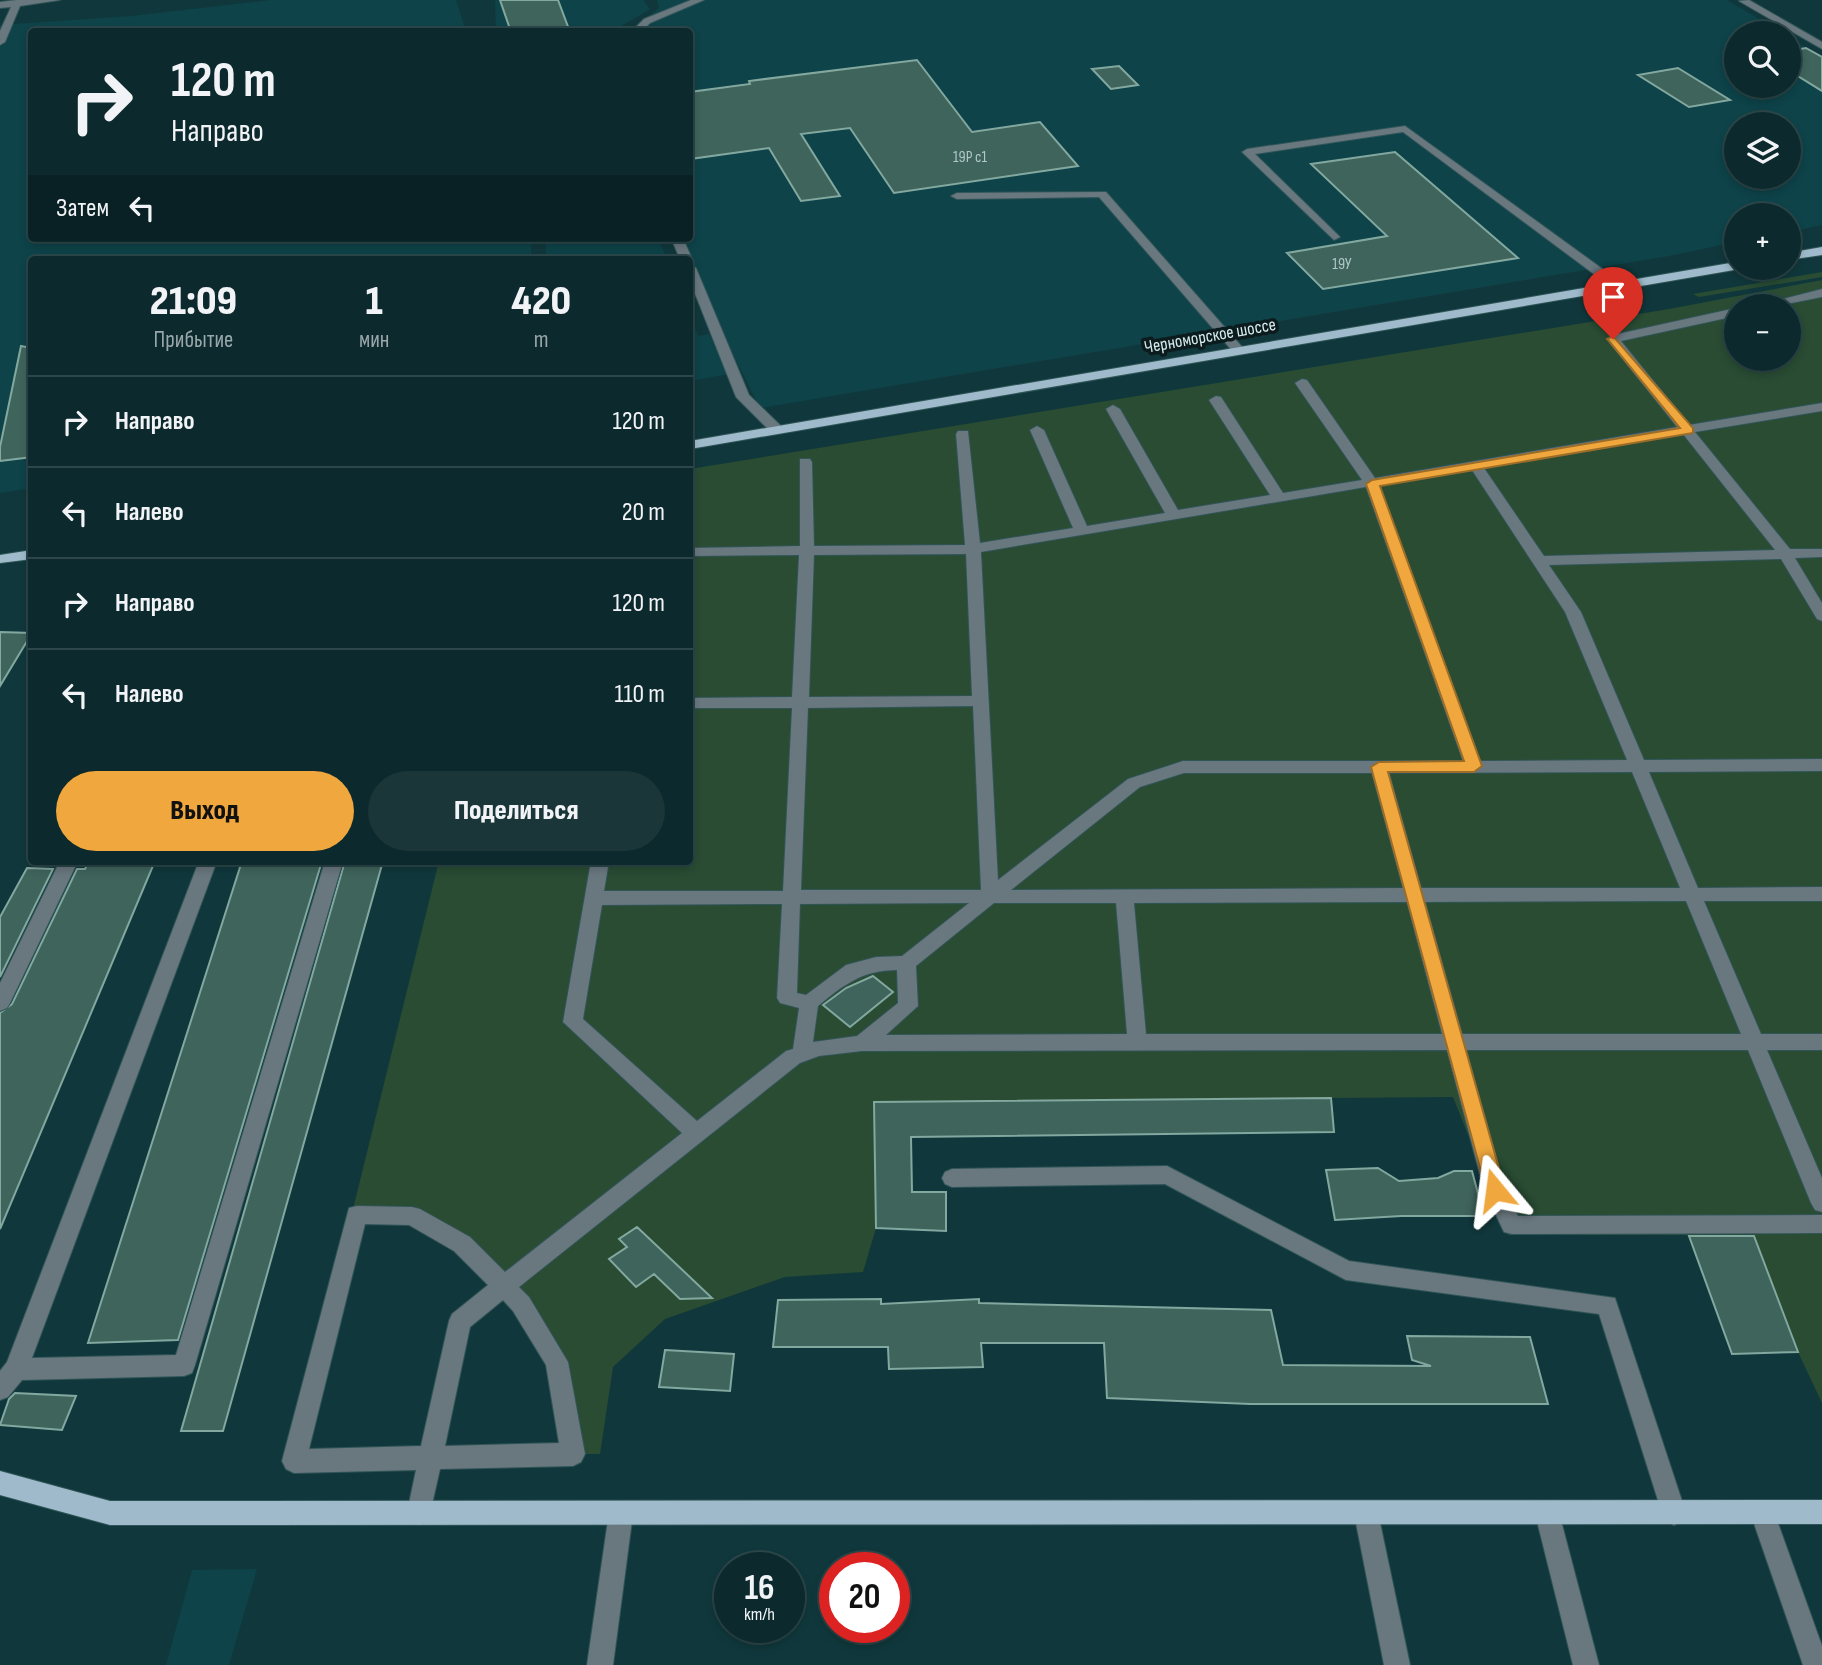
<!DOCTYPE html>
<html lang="ru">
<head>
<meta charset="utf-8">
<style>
	body { margin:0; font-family:"Sofia Sans Condensed",sans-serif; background:#1a3639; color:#f1f3f6; height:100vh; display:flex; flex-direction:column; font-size:26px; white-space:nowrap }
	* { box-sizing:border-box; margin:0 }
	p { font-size:23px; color:#9aa7aa }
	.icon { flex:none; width:38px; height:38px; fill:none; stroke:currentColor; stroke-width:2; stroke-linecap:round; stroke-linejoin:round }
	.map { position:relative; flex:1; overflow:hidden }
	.drawer { position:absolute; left:28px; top:256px; width:665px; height:609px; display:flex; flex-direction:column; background:#0c2a2d; border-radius:7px; box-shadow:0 4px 10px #0003,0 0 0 2px #2c4649 }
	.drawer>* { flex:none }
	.guide { position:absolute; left:28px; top:28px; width:665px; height:214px; border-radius:7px; box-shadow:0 4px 10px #0003,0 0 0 2px #2c4649; background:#0c2a2d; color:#f1f3f6; overflow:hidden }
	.controls { position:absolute; left:1724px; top:21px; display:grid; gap:14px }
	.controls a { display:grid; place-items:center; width:77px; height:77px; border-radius:50%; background:#0c2a2d; box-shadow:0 4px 10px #0003,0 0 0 2px #2c4649; font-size:35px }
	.speed { position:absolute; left:714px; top:1552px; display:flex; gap:14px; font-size:35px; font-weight:700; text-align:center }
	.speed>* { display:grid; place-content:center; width:91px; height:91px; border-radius:50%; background:#0c2a2d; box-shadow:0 4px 10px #0003,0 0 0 2px #2c4649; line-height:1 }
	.speed small { font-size:18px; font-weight:400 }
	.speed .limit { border:10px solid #d22; background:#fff; color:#111 }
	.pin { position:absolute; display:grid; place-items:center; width:60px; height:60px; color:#fff; margin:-72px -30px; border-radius:50% 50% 50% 0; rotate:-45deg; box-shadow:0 0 7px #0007 }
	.pin .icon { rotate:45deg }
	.me { position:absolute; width:77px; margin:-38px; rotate:344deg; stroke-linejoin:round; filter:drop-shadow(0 0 5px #0008) }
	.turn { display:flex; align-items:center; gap:24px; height:147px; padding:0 28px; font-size:32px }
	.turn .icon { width:91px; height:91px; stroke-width:2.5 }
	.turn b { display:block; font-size:49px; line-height:60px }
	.then { display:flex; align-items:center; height:66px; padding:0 28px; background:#0003; gap:14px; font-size:26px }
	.eta { display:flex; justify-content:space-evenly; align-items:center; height:119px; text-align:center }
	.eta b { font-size:42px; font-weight:800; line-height:49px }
	.cta { display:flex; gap:14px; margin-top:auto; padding:14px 28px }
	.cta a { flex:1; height:80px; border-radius:42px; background:#efa73e; color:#111; font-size:28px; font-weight:800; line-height:80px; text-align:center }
	.cta a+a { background:#1a3639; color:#f1f3f6 }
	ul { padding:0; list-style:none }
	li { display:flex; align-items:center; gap:21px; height:91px; padding:0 28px; border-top:2px solid #2c4649 }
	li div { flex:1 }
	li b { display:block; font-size:26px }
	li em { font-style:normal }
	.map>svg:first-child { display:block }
	.built { fill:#0d4349; fill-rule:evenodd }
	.green { fill:#294c33; fill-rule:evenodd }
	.building { fill:#3f645c; stroke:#82a89f; stroke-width:2 }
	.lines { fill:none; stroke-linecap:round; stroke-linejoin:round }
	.minor-casing { stroke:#305558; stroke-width:2 }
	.major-casing { stroke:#305558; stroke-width:2 }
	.minor { fill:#69777e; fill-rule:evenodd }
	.major { fill:#9fbbcb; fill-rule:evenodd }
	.route { fill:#efa73e; stroke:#9b6d28; stroke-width:2 }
	.labels { text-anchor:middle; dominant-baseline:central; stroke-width:7; stroke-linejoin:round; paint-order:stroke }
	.far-number-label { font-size:16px; fill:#b1c9ca }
	.far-street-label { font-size:18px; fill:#d7ebee; stroke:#0c1c1e }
</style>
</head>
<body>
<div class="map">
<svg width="1822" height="1665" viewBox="0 0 1822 1665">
	<rect width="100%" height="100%" fill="#10383c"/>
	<path class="built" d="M272,0H456L466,31L32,32V238H531V259H32L31,488L0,493V25L131,16Z
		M495,0H643L650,9L613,31L496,32Z
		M657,0H1727L1783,33H1736V86H1788L1789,37L1822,57V225L1789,232L1788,215H1736V242L1669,256L760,408L690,269V259L674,238H690V32H628L659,8ZM1736,124H1788V177H1736Z
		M546,238H658L667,259H546Z
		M690,315L698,336L709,334L729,374L690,381Z
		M257,1569L229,1665H166L192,1570Z"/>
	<path class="green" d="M1822,272V277L1699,297L1693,294Z
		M1822,280V1403L1798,1352L1753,1235H1508L1453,1097L874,1102L876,1228L863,1272L785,1277L665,1319L613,1367L600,1454H573L557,1362L521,1304L412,1216L353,1209L439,861H690V469L1669,309ZM1736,306H1788V359H1736Z"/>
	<path class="building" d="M500,0H558L570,32H511Z
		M1806,48L1822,57V91L1788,70V51Z
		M917,60L972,132L1040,122L1078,166L894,193L850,128L801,134L840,196L801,201L769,148L690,159V92L750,84L749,81Z
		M1119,66L1138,85L1111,89L1092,69Z
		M1678,68L1730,100L1689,107L1638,75Z
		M1395,152L1518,258L1323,289L1287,253L1387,236L1311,164Z
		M21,346L32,348V457L0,461V447Z
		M0,632L32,633L0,686Z
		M89,861H155L0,1229V1013L12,1004L77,869H85Z
		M242,861H322L178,1340L88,1343Z
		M345,861H383L223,1431H181Z
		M27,868L53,869L0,977V917Z
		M873,976L893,992L850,1027L823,1005L846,988Z
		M1331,1098L1334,1132L911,1137L912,1192H946V1231L876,1228L874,1102Z
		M1378,1168L1399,1181L1438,1178L1454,1171H1472L1484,1216H1401L1335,1220L1326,1170Z
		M637,1227L712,1298L680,1299L654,1274L636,1287L609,1259L627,1247L619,1239Z
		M1689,1236H1754L1798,1352L1732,1354Z
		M881,1299V1304L979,1299V1303L1271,1310L1283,1365L1431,1366L1412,1360L1407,1336L1530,1337L1548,1404H1250L1107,1398L1104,1343H981L983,1367L889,1369L888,1347H773L778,1300Z
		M665,1350L734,1354L730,1391L659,1387Z
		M15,1393L76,1396L62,1430L0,1425L9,1399Z"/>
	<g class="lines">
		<g class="minor-casing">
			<path id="minor" d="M17,0H60L20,6L5,42L0,45V31L11,7L0,8V2Z
				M691,0H704L650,23L641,32H631L644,19Z
				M1749,0L1822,42V49L1739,1Z
				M1405,126L1622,283V289H1614L1403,132L1255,154L1338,235L1340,237L1334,240L1242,152L1247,149Z
				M1106,192L1243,348V354H1235L1099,197L957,199L951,196L957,193Z
				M671,238H683L692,259L690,261V259H680Z
				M690,264L696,268L749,395L782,427V433H772L736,397L690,281Z
				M1822,289V297L1777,306H1755Z
				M1736,308V316L1621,341L1689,425L1822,403V411L1695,432L1790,549H1822V557L1795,558L1822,603V621L1817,619L1781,559L1549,565L1581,612L1644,760L1822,759V771L1649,772L1698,888L1822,887V901H1704L1761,1034H1822V1050H1767L1822,1178V1212L1815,1210L1811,1203L1748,1050H1466L1505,1190L1518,1216L1822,1215V1233L1512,1234L1504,1232L1484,1190L1447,1050L862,1051L819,1056L800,1063L519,1287L529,1297L568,1362L585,1454L581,1462L573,1466L440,1469L428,1522L419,1525L410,1522L407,1513L416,1470L294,1473L286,1469L282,1461L349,1208L357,1206L412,1207L420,1209L470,1237L505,1272L682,1133L563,1022L591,861H609L604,891H783L792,708H690V698L792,697L799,555L690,556V548L800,546V459H810L812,462L814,546L965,545L956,434L958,431H968L980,543L1073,528L1030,430L1037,426L1044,430L1087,526L1165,513L1106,409L1113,405L1120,409L1178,510L1270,495L1209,400L1216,396L1221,397L1283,493L1362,480L1295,383L1302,379L1307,380L1375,478L1677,427L1607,339L1613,335ZM1683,434L1775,550L1544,556L1484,468ZM1472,470L1565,612L1627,760L1480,761L1379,485ZM1366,487L1463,761H1183L1128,779L998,880L981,552ZM966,554L972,696L809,697L814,555ZM973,706L981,890H801L808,708ZM1632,772L1680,888H1421L1389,773ZM1184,773H1372L1403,888L1011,890L1140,787ZM1686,901L1741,1034H1462L1425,902ZM1407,902L1442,1034H1146L1134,903ZM969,903L902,956L876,957L846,965L806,995L797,993L800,904ZM994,903H1116L1127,1034L886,1035L918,1006L916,966ZM782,904L777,998L780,1003L799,1008L793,1049L786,1051L697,1121L583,1019L602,905ZM897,970L898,1003L857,1036L813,1042L818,1006C843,985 863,970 897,970ZM365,1224L409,1225L454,1251L488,1285L452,1314L449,1321L421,1446L309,1449ZM503,1300L513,1311L546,1365L559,1443L445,1446L470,1327Z
				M60,861H78L10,1003L7,1008L0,1011V983Z
				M199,861H217L32,1358L176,1355L325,861H343L195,1365L192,1373L184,1376L22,1380L8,1397L0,1400V1371L7,1362Z
				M1167,1166L1349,1261L1615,1298L1686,1513L1683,1522L1674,1525L1665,1522L1662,1513L1599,1314L1346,1280L1165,1184L952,1187L945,1184L942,1178L945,1172L952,1169Z
				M1762,1500L1771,1503L1774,1512L1822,1646V1665H1803L1750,1512L1753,1503Z
				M621,1501L630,1504L633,1513L613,1665H587L609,1513L612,1504Z
				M1366,1501L1375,1504L1378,1513L1410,1665H1384L1354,1513L1357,1504Z
				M1547,1501L1556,1504L1559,1513L1599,1665H1573L1535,1513L1538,1504Z"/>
		</g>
		<g class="major-casing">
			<path id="major" d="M1822,247V255L1788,260V253Z
				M1736,262V268L1740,269L690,449V441Z
				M32,550V559L0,563V555Z
				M0,1471L110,1501L1822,1500V1524L110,1525L0,1495Z"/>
		</g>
		<use href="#minor" class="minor"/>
		<use href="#major" class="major"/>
	</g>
	<path class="route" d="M1613,336L1693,428V433L1380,486L1482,766L1474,772H1388L1505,1190L1502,1196H1489L1486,1190L1371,767L1379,762L1464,761L1366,484L1372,480L1680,428L1609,341L1607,339Z"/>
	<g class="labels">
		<g class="far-number-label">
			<text x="970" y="157">19Р с1</text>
			<text x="1342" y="264">19У</text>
		</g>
		<g class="far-street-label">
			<text transform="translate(1210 336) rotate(-10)">Черноморское шоссе</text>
		</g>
	</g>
</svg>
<div class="controls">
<a><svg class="icon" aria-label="search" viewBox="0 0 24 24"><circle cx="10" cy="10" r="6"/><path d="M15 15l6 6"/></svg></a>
<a><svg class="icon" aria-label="layers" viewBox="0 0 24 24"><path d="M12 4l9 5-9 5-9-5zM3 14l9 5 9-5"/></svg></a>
<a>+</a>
<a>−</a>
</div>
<div class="speed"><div>16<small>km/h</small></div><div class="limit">20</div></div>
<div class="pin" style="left:1613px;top:339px;background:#d93025"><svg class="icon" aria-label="arrive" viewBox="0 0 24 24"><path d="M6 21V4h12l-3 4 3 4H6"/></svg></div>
<svg class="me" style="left:1495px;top:1190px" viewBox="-20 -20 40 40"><path d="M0-17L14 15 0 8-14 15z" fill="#efa73e" stroke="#fff" stroke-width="4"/></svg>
<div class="guide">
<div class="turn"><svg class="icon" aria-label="right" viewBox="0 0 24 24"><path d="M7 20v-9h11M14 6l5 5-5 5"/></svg><div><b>120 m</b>Направо</div></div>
<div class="then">Затем<svg class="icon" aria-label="left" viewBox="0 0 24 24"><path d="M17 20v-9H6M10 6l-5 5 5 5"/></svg></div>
</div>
<section class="drawer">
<div class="eta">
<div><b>21:09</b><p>Прибытие</p></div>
<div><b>1</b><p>мин</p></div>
<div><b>420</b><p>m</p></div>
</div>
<ul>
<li><svg class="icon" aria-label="right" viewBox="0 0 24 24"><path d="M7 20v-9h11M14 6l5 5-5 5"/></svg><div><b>Направо</b></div><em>120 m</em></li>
<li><svg class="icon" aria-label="left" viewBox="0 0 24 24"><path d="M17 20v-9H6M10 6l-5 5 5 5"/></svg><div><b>Налево</b></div><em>20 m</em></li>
<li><svg class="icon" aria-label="right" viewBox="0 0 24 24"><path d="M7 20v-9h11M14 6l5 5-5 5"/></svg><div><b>Направо</b></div><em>120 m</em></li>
<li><svg class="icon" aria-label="left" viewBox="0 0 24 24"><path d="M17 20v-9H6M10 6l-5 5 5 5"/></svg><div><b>Налево</b></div><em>110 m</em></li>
</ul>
<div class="cta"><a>Выход</a><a>Поделиться</a></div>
</section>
</div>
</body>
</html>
